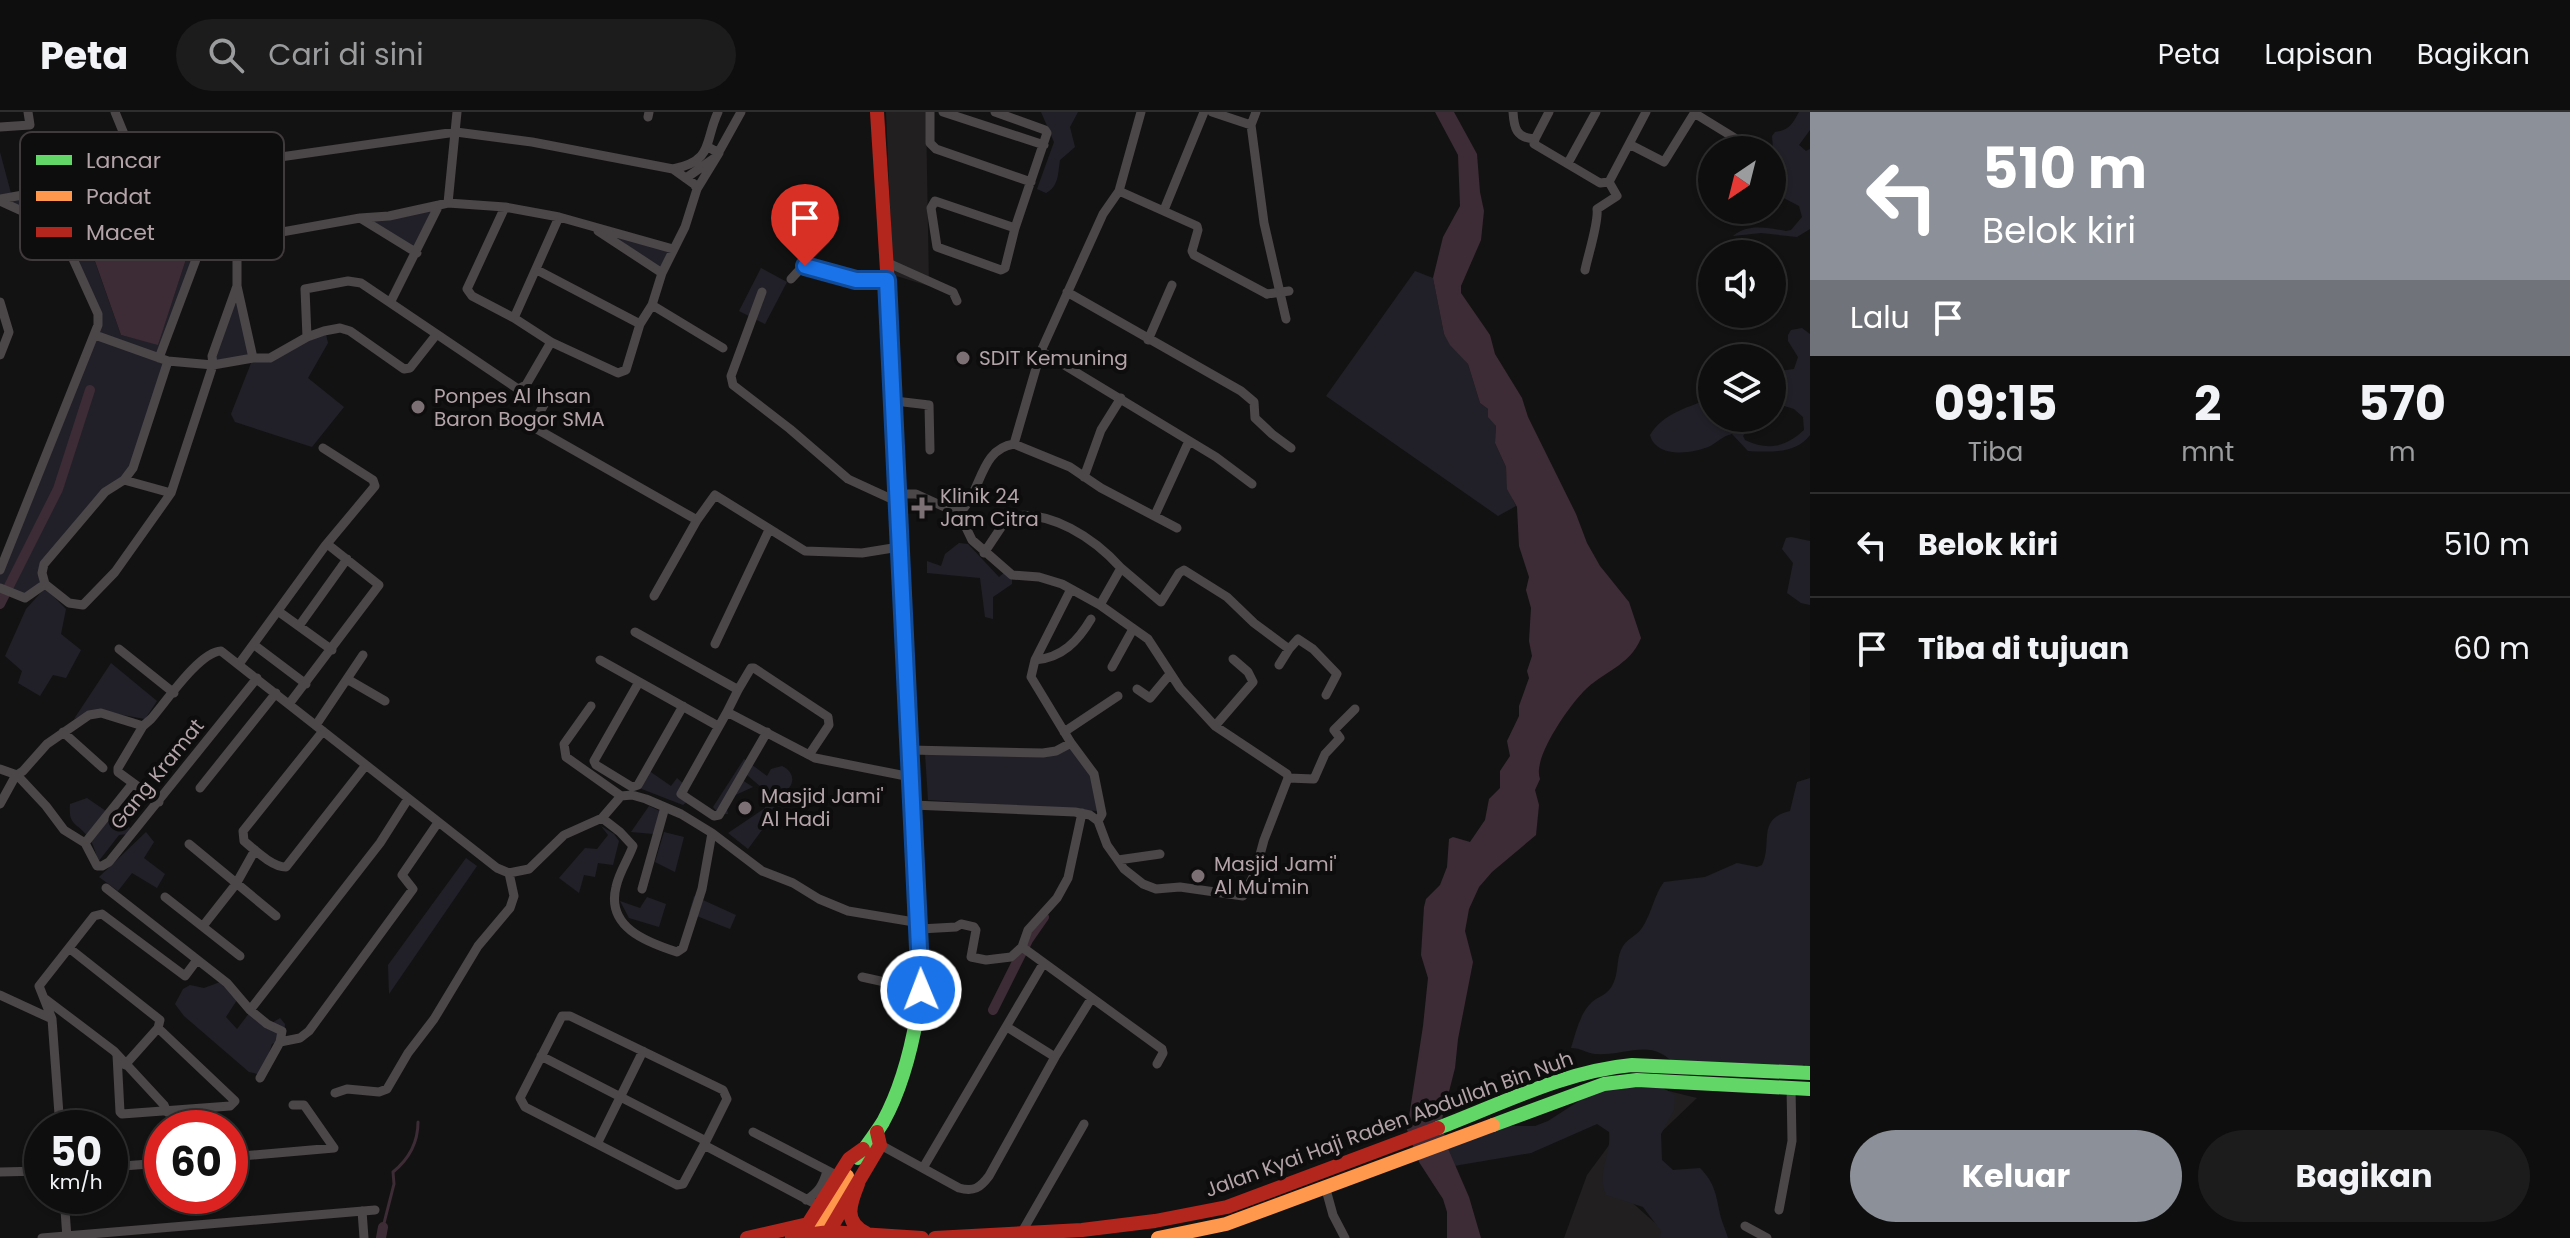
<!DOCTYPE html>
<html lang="id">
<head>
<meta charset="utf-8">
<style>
	body { margin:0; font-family:Poppins,sans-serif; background:#1c1c1c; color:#f1f3f6; height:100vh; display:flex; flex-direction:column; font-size:30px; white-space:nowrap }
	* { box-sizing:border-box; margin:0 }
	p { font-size:26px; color:#9b9c9e }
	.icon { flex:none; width:44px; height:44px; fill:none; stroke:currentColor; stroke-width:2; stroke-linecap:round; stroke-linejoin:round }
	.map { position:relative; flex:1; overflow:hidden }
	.drawer { display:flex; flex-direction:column; background:#0e0e0e; width:760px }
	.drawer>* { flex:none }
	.top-card { background:#8c9099; color:#fff; overflow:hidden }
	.needle { width:52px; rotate:215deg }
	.fabs { position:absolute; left:1698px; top:24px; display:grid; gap:16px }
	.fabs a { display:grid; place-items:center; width:88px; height:88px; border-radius:50%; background:#0e0e0e; box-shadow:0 2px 6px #0004,0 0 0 2px #2e2e2e; font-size:40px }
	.speed { position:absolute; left:24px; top:998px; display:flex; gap:16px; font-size:40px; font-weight:700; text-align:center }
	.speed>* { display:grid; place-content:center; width:104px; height:104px; border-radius:50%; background:#0e0e0e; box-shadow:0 2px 6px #0004,0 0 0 2px #2e2e2e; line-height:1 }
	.speed small { font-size:20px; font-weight:400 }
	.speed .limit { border:12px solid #d22; background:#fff; color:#111 }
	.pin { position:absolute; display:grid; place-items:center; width:68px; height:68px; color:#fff; margin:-82px -34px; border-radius:50% 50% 50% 0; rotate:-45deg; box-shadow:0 0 8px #0007 }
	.pin .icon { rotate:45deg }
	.me { position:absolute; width:88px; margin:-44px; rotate:359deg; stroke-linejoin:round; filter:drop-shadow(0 0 6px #0008) }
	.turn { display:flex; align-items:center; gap:28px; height:168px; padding:0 40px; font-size:36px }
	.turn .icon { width:104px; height:104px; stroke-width:2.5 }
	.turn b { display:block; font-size:56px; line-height:68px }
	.then { display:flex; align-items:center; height:76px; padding:0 40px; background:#0003; gap:16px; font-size:30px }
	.eta { display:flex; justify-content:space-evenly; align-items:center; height:136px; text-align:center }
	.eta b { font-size:48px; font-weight:700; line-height:56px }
	.action { display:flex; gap:16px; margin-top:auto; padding:16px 40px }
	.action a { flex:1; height:92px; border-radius:48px; background:#8c9099; color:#fff; font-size:32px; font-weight:700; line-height:92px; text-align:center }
	.action a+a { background:#1c1c1c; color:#f1f3f6 }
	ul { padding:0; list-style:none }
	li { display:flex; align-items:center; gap:24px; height:104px; padding:0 40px; border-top:2px solid #2e2e2e }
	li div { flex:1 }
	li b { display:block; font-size:30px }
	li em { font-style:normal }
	header { display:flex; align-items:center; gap:48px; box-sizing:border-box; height:112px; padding:0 40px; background:#0e0e0e; border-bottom:2px solid #2e2e2e }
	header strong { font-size:38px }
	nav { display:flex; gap:44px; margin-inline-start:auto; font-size:28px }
	.search { width:560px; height:72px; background:#1c1c1c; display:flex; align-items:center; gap:20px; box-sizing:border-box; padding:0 28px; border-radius:44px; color:#9b9c9e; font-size:30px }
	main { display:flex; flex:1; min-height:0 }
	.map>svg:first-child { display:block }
	.built { fill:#211f1f }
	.green { fill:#212028 }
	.water { fill:#3d2c35 }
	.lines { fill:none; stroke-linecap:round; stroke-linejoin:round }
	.stream { stroke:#3d2c35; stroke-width:3 }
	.canal { stroke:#3d2c35; stroke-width:10 }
	.street { stroke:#4b4748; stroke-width:9 }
	.fast { stroke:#63d668; stroke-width:14 }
	.slow { stroke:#ff974d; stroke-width:14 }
	.jam { stroke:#b3261e; stroke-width:14 }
	.street-bridge { stroke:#4b4748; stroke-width:9 }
	.route-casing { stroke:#114b97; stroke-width:20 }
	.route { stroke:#1a73e8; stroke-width:14 }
	.poi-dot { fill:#7c7074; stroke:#0e0d0d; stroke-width:3 }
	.labels { text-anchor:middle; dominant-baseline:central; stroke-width:8; stroke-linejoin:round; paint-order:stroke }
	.poi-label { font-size:20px; fill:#b4a3a8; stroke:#0e0d0d; text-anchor:start }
	.street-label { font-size:20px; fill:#b4a3a8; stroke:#0e0d0d }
	.key { fill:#0e0d0d; stroke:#403a3c; stroke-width:2 }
	.key-label { font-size:22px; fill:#b4a3a8 }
</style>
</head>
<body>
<header>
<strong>Peta</strong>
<div class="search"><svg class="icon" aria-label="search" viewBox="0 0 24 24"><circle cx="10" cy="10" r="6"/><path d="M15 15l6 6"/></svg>Cari di sini</div>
<nav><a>Peta</a><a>Lapisan</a><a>Bagikan</a></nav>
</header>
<main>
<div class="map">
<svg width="1810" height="1126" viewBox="0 0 1810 1126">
	<rect width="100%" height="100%" fill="#131212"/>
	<path class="built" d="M886,0H926L929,174L893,163Z
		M1652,975L1697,986L1609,1070L1672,1126H1564L1587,1063Z"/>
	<path class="green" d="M1041,0H1078L1070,15L1075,35L1060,48C1058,60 1059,75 1046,81L1037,77L1054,30Z
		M1799,0H1810V18L1799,33L1806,39L1810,37V117L1797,125L1761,121L1733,124C1748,111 1768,116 1786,119L1791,118L1802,105L1799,94L1772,80V38H1768L1773,36L1772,24L1775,20C1790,18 1792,12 1799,0Z
		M0,40L12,85L147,65L167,93L78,102L121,223L158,232L191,132L201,134L159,245L168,249L133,356L105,380L44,452L45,472L29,485L0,476V458L98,213L59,116L0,86Z
		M439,93L417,141L360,106Z
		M591,114L673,137L662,161Z
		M761,156L787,170L765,212L739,199Z
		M1415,159L1433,166L1444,222L1468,252L1480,291L1488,297L1496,314L1495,331L1506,355L1508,377L1516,394L1498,404L1326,284Z
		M237,174L253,246H270L325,218L328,231L308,266L344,295L312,335L235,310L231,302L253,246L213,253Z
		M1802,216L1810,222V323C1796,342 1770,340 1748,339L1732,322C1722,324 1717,331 1708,335C1691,342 1656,346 1650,323C1663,301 1689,295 1712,286V306H1757L1743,324L1745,328C1768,339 1786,335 1804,318L1803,305L1794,297L1772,290V260L1794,257L1798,245L1788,229V223L1791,218Z
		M1791,425L1810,429V493L1801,491L1787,481L1793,451L1782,437L1786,426Z
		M959,431L968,432L999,465L1005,460L1012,465V472L993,485V507L985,505L980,466L927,461V449L941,454L945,442Z
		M45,476L66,497L61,522L81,538L66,566L53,563L40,584L18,571L22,559L5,544L26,497Z
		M111,551L157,589L145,607L95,598L74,607Z
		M1070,635L1094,668L1099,699L928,688L925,641L1055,643Z
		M744,647L767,664L771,657L782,654C793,659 796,670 787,678L789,681L748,737L728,721L765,696L761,675L747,663L742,668L753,675L729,686L726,693L728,702H719L713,695Z
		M645,656L671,674L677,666L686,674L690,687L683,693L634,674Z
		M1810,666V960L1804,952L1798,959L1679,957C1652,923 1630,944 1595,942C1587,941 1581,936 1571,936C1576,920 1580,901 1592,890C1599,884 1607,883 1612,874C1619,862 1616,849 1621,838C1626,826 1636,825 1642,816C1652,801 1654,783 1664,770L1705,765L1737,751L1757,755L1762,753C1773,731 1756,707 1790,699L1797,670Z
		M87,686L132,717L128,722L119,723L98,750C96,742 94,732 88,725C78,710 68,715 70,692Z
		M649,694L660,699L654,722L631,720Z
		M601,714L614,722L619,729L613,753L598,751L595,765L584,763L579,781L559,766L585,736L597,737L608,723Z
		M146,720L154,730L144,746L165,762L157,776L132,761L118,779L99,765Z
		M664,720L684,725L675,760L655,750Z
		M466,746L477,754L389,882L388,853Z
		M694,784L736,803L730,817L689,801Z
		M647,785L666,792L659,815L629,806L620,789L640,796Z
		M223,869L237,888L226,905L237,917L250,900L267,914L280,906L285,912L284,926L272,932L262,963L249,960L184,904L175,892L183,877L190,873L204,876Z
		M1607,975L1663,976L1675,983L1674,998L1661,1022L1662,1048L1673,1058L1700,1056C1716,1072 1716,1085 1721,1106C1723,1113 1726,1119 1728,1126H1660L1661,1119L1643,1095L1606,1083C1596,1060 1612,1042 1609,1020L1597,1012L1531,1041L1454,1054L1446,1034L1506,1014H1535L1548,1009L1582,987Z"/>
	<path class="water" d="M1435,0H1454L1477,42L1480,80L1484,99L1481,128L1461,174V181L1490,223L1495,242L1522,286L1528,305L1576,402L1587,431L1600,454L1629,490L1641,526C1630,554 1602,560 1583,580C1568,596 1532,646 1540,667L1535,678L1539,693L1536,723L1492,760L1479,775L1469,797L1465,819L1473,850L1458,927L1455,956L1442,1007L1446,1032L1469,1085L1481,1126H1447V1100L1443,1087L1419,1050L1407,1018L1423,914L1428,866L1421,843L1424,795L1426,787L1440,773L1447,755L1449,727L1453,725L1470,730L1485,708L1489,687L1500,676V659L1510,644L1507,629L1519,604V594L1529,566L1527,559L1532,544L1529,529L1531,496L1526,478L1529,465L1519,434L1517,395L1507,377L1506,355L1495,331L1496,314L1488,305V297L1480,291L1468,252L1450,233L1444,222L1433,166L1443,125L1460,94L1458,43Z
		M162,94L191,132L158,233L121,223L78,101Z"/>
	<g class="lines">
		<path class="stream" d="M383,1115L394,1072L393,1060C409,1047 418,1031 418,1010"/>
		<path class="canal" d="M0,492L58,377L90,278
			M993,898L1028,828L1044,805
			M381,1126L383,1115"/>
		<path class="street" d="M115,0L142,66
			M930,0V31L936,37L1031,70
			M943,0L1044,33
			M995,0L1045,18L1047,21L1015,116L1005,156L1001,158L937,135L931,96L935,89L1015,116
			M1212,0L1251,13L1256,0
			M1513,0C1514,16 1516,26 1535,27L1534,32L1600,71L1609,70
			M1694,1L1738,28
			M648,5L649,0
			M1251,13L1264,111L1286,207
			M0,15L30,13L28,0
			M1535,27L1549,0
			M1629,32L1664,50L1695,0
			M1568,51L1596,0
			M673,57C714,49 704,30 718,0
			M686,66L716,45L741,0
			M1609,70L1646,0
			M56,77L59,116
			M1119,79L1197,114L1198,118L1192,139L1194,143L1267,182
			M0,87L56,77L456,20L532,30L673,57L694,72L697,77
			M0,89L59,116L98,202V213L0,458
			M448,91L457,0
			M505,95L467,177L472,184L514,206L551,230L618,261L626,258L640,212L652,193L662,161L685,115L697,77L719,41L708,35
			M1164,98L1204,0
			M360,106L417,141
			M598,119L662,161
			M237,128V174L253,246
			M886,150L953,180L957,189
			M537,158L640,212
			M1585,158C1588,143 1599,110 1597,97L1617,84L1609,70
			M791,167L803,154L856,168H887
			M762,180L731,264L733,273L790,317L848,367L898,390
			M1067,180L1241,279L1254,290L1255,306L1272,322L1291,336
			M391,189L439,93L448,91L505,95L559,105L673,137
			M0,190L9,220L0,243
			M652,193L723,236
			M514,206L559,105
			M95,223L168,249L213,253L253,246H270L307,225L324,219L340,216L350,219L404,257L410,256L436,223
			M307,225L305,177L348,169L361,171L518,277L526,273L551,230
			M1148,228L1172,173
			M1041,239L1216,345L1252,372
			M159,246L201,134L204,132L237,128L360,106L389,104L439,93
			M549,284L533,312L535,316L697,408L715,383L805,439L862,441L899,435
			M895,289L929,293L930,338
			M1014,332L1041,239L1103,102L1119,79L1141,0
			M1084,365L1101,318L1121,286
			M124,368L171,381
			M898,382H916L949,397L962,398C982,378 980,337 1014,332L1070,355L1101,376L1177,416
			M958,399L972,428L1012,463L1039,465L1062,472L1100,493L1148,527L1180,576L1215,614L1287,662L1288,666
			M1155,403L1189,329
			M984,441L1008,405C1050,396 1095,427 1121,456
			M45,472L69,491L83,493L115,460L171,381L213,253L212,244L237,174
			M45,472L42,461L44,452L105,380L124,368L133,356L168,249
			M0,476L25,486L45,472
			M654,484L697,408
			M1100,493L1121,456L1161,490L1179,461L1184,458L1227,485L1254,511L1289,537L1279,553
			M282,502L332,538
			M1091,507C1078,529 1062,546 1035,548L1031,565L1071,631L1094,662L1102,702L1098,709L1107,733L1124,757L1143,772L1156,777L1180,775L1243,784L1255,761L1264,728L1288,666
			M299,514L347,447
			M635,520L735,576L738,578L727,600L815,646L911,665
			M715,532L769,418
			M257,535L306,572
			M119,537L174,581
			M1289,537L1298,527L1313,537L1337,562L1326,583
			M600,548L718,614
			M1035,548L1071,477
			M239,552L325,434L375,374L373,368L323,336
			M1112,555L1133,517
			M347,567L385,589
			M639,570L594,649L596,653L632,675L638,673L683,594
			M1137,577L1150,586L1170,562
			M738,578L751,556H754L828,605L829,613L809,643
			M289,592L379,473L331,435
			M591,594L564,632L566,645L621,684
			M727,600L681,682L714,704L719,703L767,620
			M316,613L363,543
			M1215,614L1253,570L1248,560L1233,547
			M323,619L243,719L244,729C255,738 272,755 286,755L366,653
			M63,620L103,656
			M1064,620L1118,584
			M910,638L1043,641L1056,639L1071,631
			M0,657L17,663L23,659L47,632L89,603L101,601L143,614L151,607C166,590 199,540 221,539L497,756L509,761L529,757L564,723L602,706L621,684L632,683L646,687L681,702L712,721L762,759L793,771L819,787L848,799L920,811
			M17,663L46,694L64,718L85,731
			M1288,666L1314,667L1325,642L1340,626L1334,618L1355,597
			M133,671L159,690
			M200,676L276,581
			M0,692L16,663
			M913,693L1075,700L1090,703L1098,709
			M602,706L620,720L633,734C628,748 619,760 616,775C606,815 646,830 677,840L683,836L702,777L712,721
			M85,731L97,754H102L109,750L257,566
			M85,731L133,671L118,660V656L143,614
			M189,732L276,804
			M1118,748L1160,742
			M106,776L227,871L250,898L267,912L282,919L280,930L260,966
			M642,777L665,695
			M165,785L240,844
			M203,814L236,772L255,738
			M920,817L956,815L961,812L974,815L976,818L971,845L986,848L1011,845L1022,835L1028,818L1057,786L1068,766L1082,701
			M1022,835L1162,937L1163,941L1157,952
			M69,836L160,908L158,916L235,989L230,994L122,1002L120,1000L117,943
			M862,865L921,878
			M0,883L52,907
			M44,886L114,939L164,993L167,1000
			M250,898L380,731L408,687
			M1007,915L1055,945
			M280,930L300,926L309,919L413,777L402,763L437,712
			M541,944L706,1029
			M125,953L158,916
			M335,981L347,977L379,980L387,977L408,941L434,907L478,834L510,796L514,784L509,761
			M60,1016L52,907L39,874L94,804L102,802L185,864L197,848
			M753,1020L838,1064
			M877,1031L959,1076C974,1080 980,1076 989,1064L1055,945L1091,887
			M597,1032L643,939
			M704,1033L727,987L723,978L570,904H562L520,986L525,995L677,1073L683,1072L704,1033L823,1096
			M230,1045L334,1036L304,993H293
			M110,1055L162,1051
			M923,1056L1043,852
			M0,1060L42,1059
			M1325,1074L1333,1103L1345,1126
			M64,1084L67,1126
			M806,1088C819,1080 823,1073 827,1059
			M1779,1098L1792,1029L1791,975
			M362,1099L364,1126
			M1745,1114L1767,1126
			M1019,1125L1084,1012
			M42,1126L375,1098"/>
		<path class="fast" d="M1493,1013L1604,972L1637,968L1810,977
			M1438,1016C1501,992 1565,959 1632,953L1810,961
			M858,1046C866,1034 875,1023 883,1010C905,970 915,923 921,878L897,380"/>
		<path class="slow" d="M812,1126L847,1064
			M1158,1126L1226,1112L1493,1013"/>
		<path class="jam" d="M877,0L894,269L897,380
			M858,1072C850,1092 843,1110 866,1121
			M792,1125L829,1120L922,1126
			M747,1126L808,1112L849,1047L863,1037
			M825,1126L880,1033L877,1020
			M935,1126L1082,1118L1155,1109L1227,1095L1438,1016"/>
		<path class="street-bridge" d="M1267,182L1289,179"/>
	</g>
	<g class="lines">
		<g class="route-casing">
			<path id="route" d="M805,154L856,168H887L921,878"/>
		</g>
		<use href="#route" class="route"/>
	</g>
	<g class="poi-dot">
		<circle cx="963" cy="246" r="8"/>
		<circle cx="418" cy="295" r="8"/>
		<path d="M918 384h8v8h8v8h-8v8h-8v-8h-8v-8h8z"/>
		<circle cx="745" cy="696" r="8"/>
		<circle cx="1198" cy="764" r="8"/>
	</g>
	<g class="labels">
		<g class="poi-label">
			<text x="979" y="246">SDIT Kemuning</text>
			<text x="434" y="284">Ponpes Al Ihsan<tspan x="434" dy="23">Baron Bogor SMA</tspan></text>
			<text x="940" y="384">Klinik 24<tspan x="940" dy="23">Jam Citra</tspan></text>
			<text x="761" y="684">Masjid Jami'<tspan x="761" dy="23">Al Hadi</tspan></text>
			<text x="1214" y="752">Masjid Jami'<tspan x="1214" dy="23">Al Mu'min</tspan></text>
		</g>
		<g class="street-label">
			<text transform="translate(157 662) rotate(-51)">Gang Kramat</text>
			<text transform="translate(1389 1012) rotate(-20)">Jalan Kyai Haji Raden Abdullah Bin Nuh</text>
		</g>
	</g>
	<rect x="20" y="20" width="264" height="128" rx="12" class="key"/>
	<rect x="36" y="43" width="36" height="10" fill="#63d668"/>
	<rect x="36" y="79" width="36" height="10" fill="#ff974d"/>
	<rect x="36" y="115" width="36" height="10" fill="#b3261e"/>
	<g class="key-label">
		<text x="86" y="56">Lancar</text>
		<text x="86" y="92">Padat</text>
		<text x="86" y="128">Macet</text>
	</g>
</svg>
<div class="fabs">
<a><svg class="needle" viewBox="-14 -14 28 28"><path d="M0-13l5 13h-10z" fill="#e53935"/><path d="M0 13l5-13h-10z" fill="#9b9c9e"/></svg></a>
<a><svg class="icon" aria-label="sound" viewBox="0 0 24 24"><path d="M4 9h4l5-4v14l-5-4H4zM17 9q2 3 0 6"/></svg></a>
<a><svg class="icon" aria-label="layers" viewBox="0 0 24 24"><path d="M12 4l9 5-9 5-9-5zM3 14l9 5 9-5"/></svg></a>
</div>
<div class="speed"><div>50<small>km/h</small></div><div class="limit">60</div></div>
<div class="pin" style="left:805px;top:154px;background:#d93025"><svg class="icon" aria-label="arrive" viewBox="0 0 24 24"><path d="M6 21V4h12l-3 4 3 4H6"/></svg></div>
<svg class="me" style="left:921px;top:878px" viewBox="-20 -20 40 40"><circle r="17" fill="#1a73e8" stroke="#fff" stroke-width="3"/><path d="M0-11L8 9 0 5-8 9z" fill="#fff"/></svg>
</div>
<section class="drawer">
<div class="top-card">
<div class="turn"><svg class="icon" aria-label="left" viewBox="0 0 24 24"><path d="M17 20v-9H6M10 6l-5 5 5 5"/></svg><div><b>510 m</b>Belok kiri</div></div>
<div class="then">Lalu<svg class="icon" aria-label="arrive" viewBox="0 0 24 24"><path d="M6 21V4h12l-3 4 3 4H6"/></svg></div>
</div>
<div class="eta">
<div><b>09:15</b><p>Tiba</p></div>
<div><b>2</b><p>mnt</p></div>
<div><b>570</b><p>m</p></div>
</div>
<ul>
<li><svg class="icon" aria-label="left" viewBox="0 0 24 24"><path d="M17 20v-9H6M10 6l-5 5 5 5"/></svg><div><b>Belok kiri</b></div><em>510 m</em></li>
<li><svg class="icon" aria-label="arrive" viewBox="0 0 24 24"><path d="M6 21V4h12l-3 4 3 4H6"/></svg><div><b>Tiba di tujuan</b></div><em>60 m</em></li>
</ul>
<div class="action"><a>Keluar</a><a>Bagikan</a></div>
</section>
</main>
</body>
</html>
